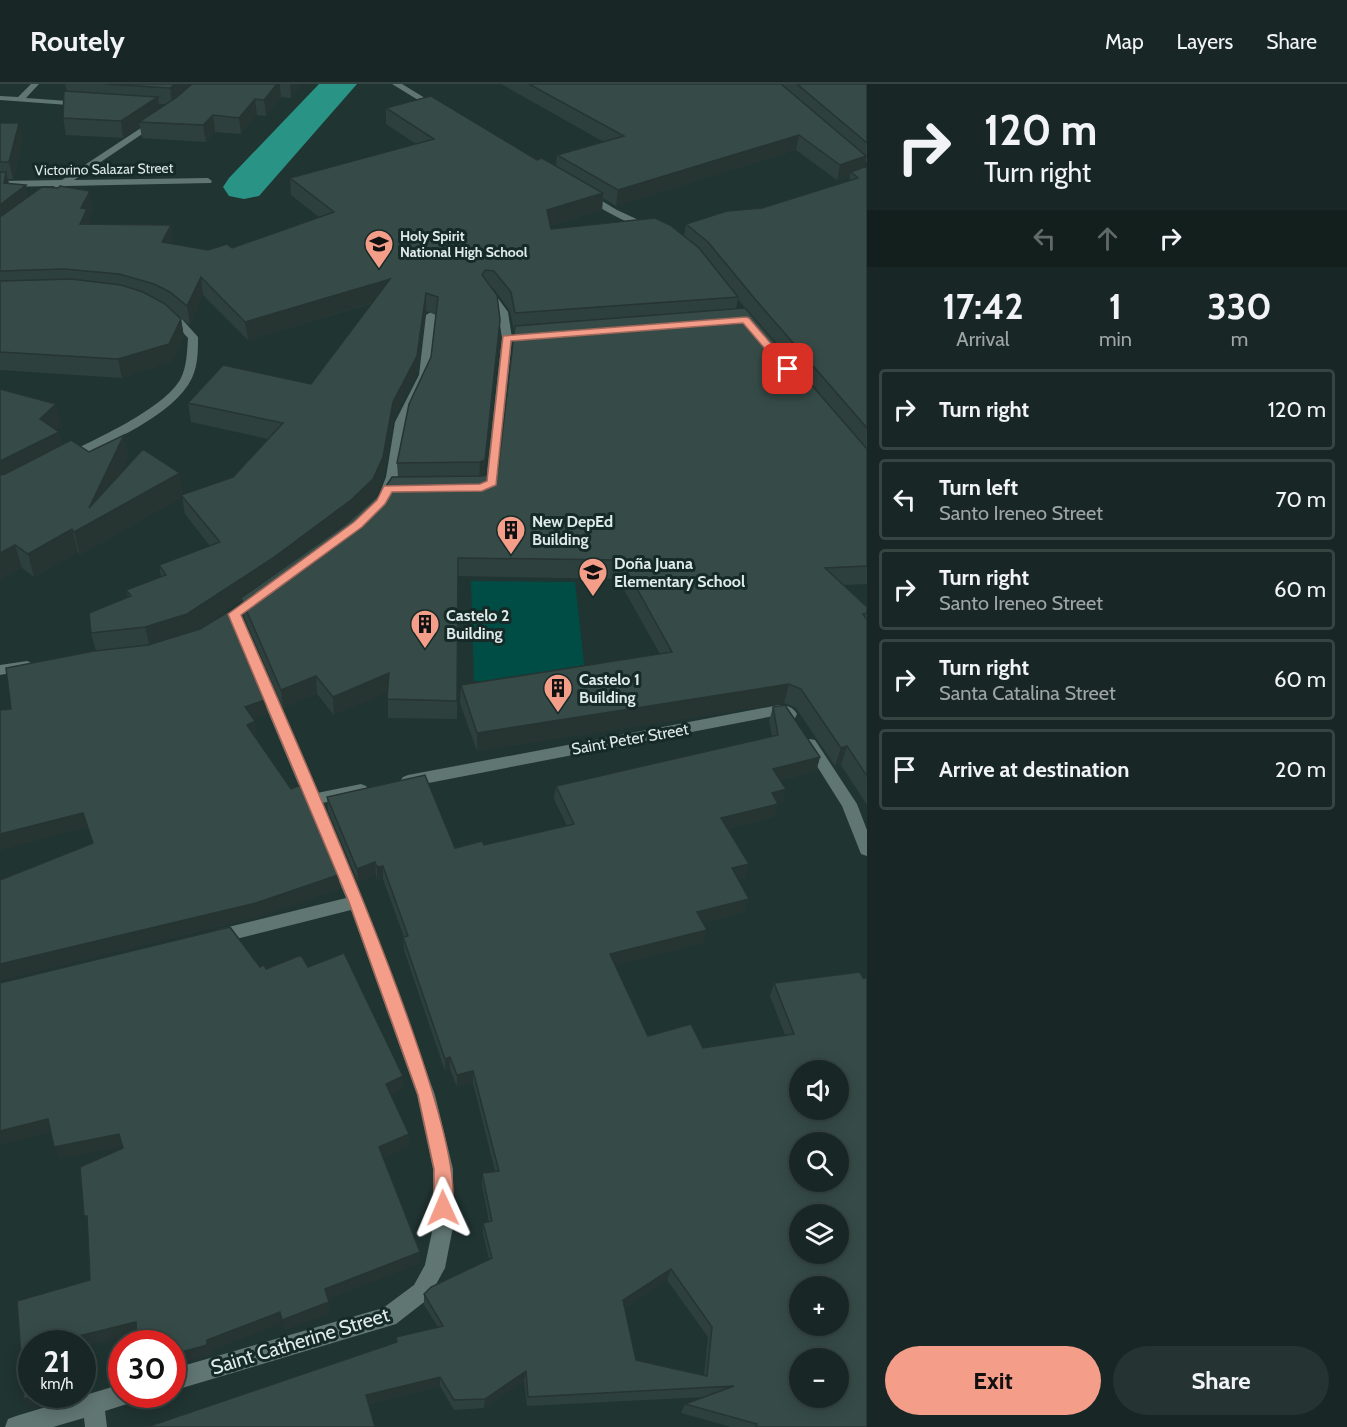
<!DOCTYPE html>
<html lang="en">
<head>
<meta charset="utf-8">
<style>
	body { margin:0; font-family:Cabin,sans-serif; background:#253332; color:#f1f3f6; height:100vh; display:flex; flex-direction:column; font-size:22px; white-space:nowrap }
	* { box-sizing:border-box; margin:0 }
	p { font-size:20px; color:#9fa5a7 }
	.icon { flex:none; width:33px; height:33px; fill:none; stroke:currentColor; stroke-width:2; stroke-linecap:round; stroke-linejoin:round }
	.map { position:relative; flex:1; overflow:hidden }
	.details { display:flex; flex-direction:column; background:#182725; width:480px }
	.details>* { flex:none }
	.top-card { background:#182725; color:#f1f3f6; overflow:hidden }
	.fabs { position:absolute; left:789px; top:976px; display:grid; gap:12px }
	.fabs a { display:grid; place-items:center; width:60px; height:60px; border-radius:50%; background:#182725; box-shadow:0 3px 15px #0003,0 0 0 2px #364442; font-size:30px }
	.speed { position:absolute; left:18px; top:1246px; display:flex; gap:12px; font-size:30px; font-weight:700; text-align:center }
	.speed>* { display:grid; place-content:center; width:78px; height:78px; border-radius:50%; background:#182725; box-shadow:0 3px 15px #0003,0 0 0 2px #364442; line-height:1 }
	.speed small { font-size:15px; font-weight:400 }
	.speed .limit { border:9px solid #d22; background:#fff; color:#111 }
	.pin { position:absolute; display:grid; place-items:center; width:51px; height:51px; color:#fff; margin:-26px; border-radius:12px; box-shadow:0 3px 9px #0006 }
	.me { position:absolute; width:66px; margin:-33px; rotate:359deg; stroke-linejoin:round; filter:drop-shadow(0 0 4px #0008) }
	.turn { display:flex; align-items:center; gap:21px; height:126px; padding:0 18px; font-size:27px }
	.turn .icon { width:78px; height:78px; stroke-width:2.5 }
	.turn b { display:block; font-size:42px; line-height:51px }
	.lanes { display:flex; align-items:center; height:57px; padding:0 18px; background:#0003; justify-content:center; gap:30px; direction:ltr }
	.lanes .off { opacity:.35 }
	.eta { display:flex; justify-content:space-evenly; align-items:center; height:102px; text-align:center }
	.eta b { font-size:36px; font-weight:700; line-height:42px }
	.action { display:flex; gap:12px; margin-top:auto; padding:12px 18px }
	.action a { flex:1; height:69px; border-radius:36px; background:#f49e8a; color:#111; font-size:24px; font-weight:700; line-height:69px; text-align:center }
	.action a+a { background:#253332; color:#f1f3f6 }
	ul { padding:0; list-style:none }
	li { display:flex; align-items:center; gap:18px; height:81px; margin:0 12px 9px; padding:0 6px; border:3px solid #364442; border-radius:6px }
	li div { flex:1 }
	li b { display:block; font-size:22px }
	li em { font-style:normal }
	header { display:flex; align-items:center; gap:36px; box-sizing:border-box; height:84px; padding:0 30px; background:#182725; border-bottom:2px solid #364442 }
	header strong { font-size:28px }
	nav { display:flex; gap:33px; margin-inline-start:auto; font-size:21px }
	main { display:flex; flex:1; min-height:0 }
	.map>svg:first-child { display:block }
	.green { fill:#004d45 }
	.lines { fill:none; stroke-linecap:round; stroke-linejoin:round }
	.river { fill:#299486; fill-rule:evenodd }
	.minor { fill:#607672; fill-rule:evenodd }
	.wall { fill:#2e403d; fill-rule:evenodd }
	.shaded-wall { fill:#263432 }
	.building { fill:#364b47; stroke:#263432; stroke-width:1.5; fill-rule:evenodd }
	.route { fill:#f49e8a; stroke:#9f675a; stroke-width:1.5 }
	.labels { text-anchor:middle; dominant-baseline:central; stroke-width:6; stroke-linejoin:round; paint-order:stroke }
	.far-street-label { font-size:14px; fill:#deeae8; stroke:#162a27 }
	.far-poi-label { font-size:14px; font-weight:bold; fill:#deeae8; stroke:#162a27; text-anchor:start }
	.poi-label { font-size:16px; font-weight:bold; fill:#deeae8; stroke:#162a27; text-anchor:start }
	.street-label { font-size:16px; fill:#deeae8; stroke:#162a27 }
	.near-street-label { font-size:20px; fill:#deeae8; stroke:#162a27 }
</style>
</head>
<body>
<header>
<strong>Routely</strong>
<nav><a>Map</a><a>Layers</a><a>Share</a></nav>
</header>
<main>
<div class="map">
<svg width="867" height="1343" viewBox="0 0 867 1343">
	<rect width="100%" height="100%" fill="#203431"/>
	<path class="green" d="M471,497L575,498L586,597H474Z"/>
	<g class="lines">
		<path class="river" d="M319,0H357L259,112L244,115L229,112L223,103L229,94Z"/>
		<path class="minor" d="M31,0H39L26,14L82,18L86,20L82,22L0,16V12L18,13Z
			M392,0H402L443,25L436,27Z
			M153,36L160,38L74,96L208,94L212,97L211,99L66,102L42,119L39,118V114L55,102L0,103V97L62,96Z
			M581,108H587L617,126L656,144C644,152 594,120 581,112Z
			M488,205L492,206L508,228L512,254L498,399L484,407L478,403L486,397L502,254L498,228L483,208Z
			M168,228L180,233L198,253C198,267 198,281 192,294C174,332 106,359 70,378H62V372C93,356 165,325 181,294C187,282 187,267 188,254C180,245 171,238 163,231Z
			M431,228L436,231L429,291L407,338L398,393L391,411L389,414H381L379,411L386,393L395,338L419,291L426,231Z
			M234,526L241,530L317,709L361,700L366,702L369,706L366,710L361,712L322,719L364,818L435,1011L453,1085V1143L445,1184L428,1215L396,1240L172,1307V1285L383,1224L414,1201L425,1181L433,1143V1085L417,1011L351,826L216,860L210,858L208,853L210,848L216,846L346,814L227,530Z
			M27,577L32,579L34,582L32,585L0,591V581Z
			M779,621C787,621 793,623 797,630L795,634L790,635L779,631L408,703L403,701L400,697L403,693L408,691Z
			M810,655L815,656L857,720L867,746V772L861,770L842,722L803,660L805,656Z
			M122,1300V1311H133L130,1319L105,1327L107,1343H85L84,1334L53,1343H5L8,1335L16,1332Z"/>
	</g>
	<path class="wall" d="M65,0H302L291,14L281,13L266,32L257,31L241,50L215,48L206,58L142,54L140,43L123,54L66,51L63,34L67,7ZM159,20H166L159,25Z
		M501,0H867V78L865,77L864,84L867,82V500L844,501L867,523V721L841,681L835,682L796,624L784,619L477,667L460,619L461,601L660,570L618,495L458,492L457,635L388,634V608L334,631L317,610L283,624L244,533L241,516L196,547L265,616L267,630L254,635L257,652L255,653L338,791L340,805L258,833L0,896V796L93,759L87,743L0,766V626L11,625L96,567L91,549L128,513L126,506L161,493L159,481L210,462L185,430L182,413L80,471L78,468L34,493L22,484L0,496L56,320L62,343L57,346L63,361L89,368L124,351L128,373L121,389L184,410L233,393L268,355L191,338L188,319L311,300L373,219L248,256L203,211L190,241L171,226L181,235L184,253L172,278L122,294L0,286V39L23,55L13,95H8L9,100L29,113L93,124L89,133L90,140L171,141L173,160L208,166L232,164L319,133L291,111L290,94L416,60L386,40V24L556,82L557,71L604,58ZM796,66L837,96L850,92L849,97L762,124L686,140L684,152L551,145L550,142L602,126L603,114L616,122ZM492,204L494,205L510,227L514,248L498,386L484,391L500,254V236ZM738,215L745,224L736,225ZM426,227L436,231L431,273L397,379L398,393L374,415L384,392L393,337L417,290Z
		M773,623L820,673L816,687L780,696L786,705L782,719L778,720L774,733L727,745L745,793L738,795L749,815L745,828L703,839L704,859L615,881L648,952L703,964L785,951L770,912L774,899L860,888L867,1343H731L681,1329L685,1320L705,1313L527,1322L524,1297L484,1324L454,1326L440,1302L368,1320L147,1343L396,1258V1253L438,1243L424,1221V1210L489,1175L483,1150V1139L489,1138L482,1101V1089L495,1087L473,999L457,1003L450,985L445,987L404,866L403,853H404L383,795L377,796L376,791L358,798L328,727L327,713L455,764L484,761L567,742L554,715L556,702L772,652L769,637ZM667,1196L708,1253L704,1291L636,1276L625,1224Z"/>
	<path class="shaded-wall" d="M175,0H197L172,21L170,4Z
		M277,0H280L281,13L266,32L264,16Z
		M290,0H302L291,14Z
		M158,13L160,30L139,38L140,43L123,54L121,37Z
		M255,15L257,31L241,50L239,34Z
		M213,31L215,48L206,58L203,41Z
		M19,39L23,55L13,95L9,78Z
		M799,51L796,66L616,122L618,106Z
		M866,72L863,88H851L850,92L837,96L840,81Z
		M6,88L10,105L26,101L30,118L0,141V121Z
		M90,107L93,124L89,133L91,143L80,140L81,124Z
		M603,109L602,126L546,143L547,126Z
		M171,141L173,159L165,176L162,158Z
		M201,193L203,211L190,241L187,222Z
		M390,195L391,213L248,256L245,238Z
		M426,209V227L417,290L393,337L384,392L374,415L353,435L276,493L191,550L150,563L145,543L393,318Z
		M181,235L184,253L172,278L122,294L118,275Z
		M500,236V254L484,396L479,398L480,378Z
		M56,320L62,343L51,352L59,348L65,370L0,402V377L40,335Z
		M124,351L128,373L100,434L180,389L184,412L181,411L182,413L80,471L74,448L89,424Z
		M72,445L78,468L34,493L28,470Z
		M15,461L22,484L0,496V469Z
		M389,589V608L334,631L333,613Z
		M316,592L317,610L283,624L281,606Z
		M789,600L784,619L477,667V649Z
		M265,616L267,630L247,638L245,623Z
		M255,637L257,652L249,655L247,641Z
		M847,662L841,681L835,682L841,664Z
		M820,673L816,687L770,698L773,685Z
		M786,705L782,719L778,720L774,733L718,747L721,734L772,709Z
		M83,729L87,743L0,766V750Z
		M375,778L376,791L358,798L357,785Z
		M749,780L745,793L728,798L732,784Z
		M383,782V795L377,796V783Z
		M338,791L340,805L258,833L0,896V880Z
		M749,815L745,828L694,841L697,828Z
		M707,846L704,859L608,883L610,870Z
		M450,973V985L445,987V975Z
		M473,987V999L457,1003V991Z
		M403,992V1005L386,1013V1000Z
		M48,1035L53,1048L0,1061V1047Z
		M119,1050L123,1063L59,1075L54,1063Z
		M409,1050V1063L380,1076L379,1063Z
		M420,1168V1180L327,1216L325,1205Z
		M671,1185L667,1196L620,1227L623,1216Z
		M329,1218L331,1229L284,1247L282,1236Z
		M280,1228L282,1239L211,1267V1271L172,1281V1270Z
		M136,1238L141,1249L82,1263V1260H67L66,1255Z
		M526,1287L524,1297L484,1324L485,1315Z
		M440,1293V1302L367,1320L366,1311Z
		M38,1311H77L32,1325L24,1315Z"/>
	<path class="building" d="M105,0H175L170,4Z
		M192,0H277L264,16L255,15L239,34L213,31L203,41L139,38L177,13Z
		M529,0H781L866,72L840,81L799,51L618,106L557,71L624,52Z
		M797,0H867V59Z
		M64,7L158,13L121,37L63,34Z
		M431,12L537,76L542,74L603,109L547,126L551,145L655,134L670,141L699,164L738,213L515,229L511,208L494,187L485,186L482,191L497,211L500,236L485,376L480,378L397,379L409,320L431,273L438,213L426,209L417,272L393,318L383,373L373,395L351,416L273,474L187,530L145,543L91,549L89,529L131,512L126,506L166,491L159,481L220,458L181,411L233,393L283,339L188,319L223,281L311,300L390,195L245,238L201,193L187,222L170,208L154,200L119,190L64,185L0,187V133L42,103L58,104L60,102L90,107L81,124L87,125L80,140L171,141L162,158L208,166L227,160L232,164L334,128L290,94L434,55L386,24Z
		M0,39H19L9,78H0Z
		M867,82V344L755,215L708,158L686,140L727,127L762,124L858,94L851,88Z
		M0,88H6L4,99L26,101L0,121Z
		M71,195L121,201L143,208L165,220L181,235L169,260L118,275L0,268V197Z
		M745,224L867,365V482L825,484L867,523V529L863,530L867,536V692L847,662L841,664L801,605L789,600L477,649L461,601L672,568L621,476L458,474L457,617L387,615L389,589L333,613L316,592L281,606L241,514L346,440L383,407L392,393L483,392L498,386L515,242Z
		M0,305L56,320L40,335L59,348L0,377Z
		M124,351L89,424L143,365L180,389L74,448L72,445L28,470L15,461L0,469V391L5,390L71,356L89,368Z
		M228,528L265,616L245,623L255,637L247,641L291,705L300,701L303,705L338,791L256,819L0,880V796L93,759L83,729L0,750V626L11,625L6,584L94,567L148,561L200,545Z
		M785,621L820,673L773,685L786,705L772,709L778,720L721,734L749,780L732,784L749,815L697,828L707,846L610,870L648,952L691,940L703,964L794,950L774,899L860,888L863,894H867V1343H756L757,1340L685,1320L734,1302L528,1313L526,1287L485,1315L454,1316L440,1293L366,1311L375,1343H147L397,1258L396,1253L443,1242L424,1210L431,1203L492,1174L483,1139L492,1137L482,1089L499,1087L473,987L457,991L450,973L445,975L403,853L408,852L383,782L377,783L375,778L357,785L327,713L425,691L455,764L482,757L484,761L574,740L556,702L778,651L773,623ZM800,987H838V1026H800ZM800,1059H838V1098H800ZM800,1131H838V1170H800ZM671,1185L712,1243L707,1292L636,1276L623,1216ZM800,1203H838V1242H800ZM800,1275H838V1314H800Z
		M230,843L260,883L264,881L266,885L301,871L308,883L344,869L403,992L386,1000L409,1050L379,1063L420,1168L325,1205L329,1218L282,1236L280,1228L207,1256V1261L189,1266L172,1270V1260H137L136,1238L66,1255L67,1260H32V1311H38L24,1315L17,1217L90,1196L87,1132H84L80,1083L123,1064L119,1050L54,1063L48,1035L0,1047V899Z"/>
	<path class="route" d="M746,233L749,234L791,283V287H784L743,239L511,257L496,401L482,407L392,408L385,420L362,443L241,531C280,622 480,1058 450,1130L443,1132L437,1130L434,1124V1085L418,1011L349,818L228,530L354,438L377,416L384,402L480,400L487,397L503,252Z"/>
	<defs>
		<g id="school-pin" transform="scale(1.5)"><path d="M0 17L-7.5 6A9.5 9.5 0 1 1 7.5 6Z" fill="#f49e8a" stroke="#162a27"/><path d="M0-5L7-2L0 1L-7-2ZM-4 1L0 2.5L4 1V4Q0 6-4 4Z" fill="#111"/></g>
		<g id="building-pin" transform="scale(1.5)"><path d="M0 17L-7.5 6A9.5 9.5 0 1 1 7.5 6Z" fill="#f49e8a" stroke="#162a27"/><path d="M-4-6H4V6H1V3H-1V6H-4ZM-2.5-4.3h1.7v1.8h-1.7ZM.8-4.3h1.7v1.8H.8ZM-2.5-1h1.7V.8h-1.7ZM.8-1h1.7V.8H.8Z" fill="#111"/></g>
	</defs>
	<g fill-rule="evenodd">
		<use href="#school-pin" x="379" y="160"/>
		<use href="#building-pin" x="511" y="446"/>
		<use href="#school-pin" x="593" y="488"/>
		<use href="#building-pin" x="425" y="540"/>
		<use href="#building-pin" x="558" y="604"/>
	</g>
	<g class="labels">
		<g class="far-street-label">
			<text transform="translate(104 85) rotate(-1)">Victorino Salazar Street</text>
		</g>
		<g class="far-poi-label">
			<text x="400" y="152">Holy Spirit<tspan x="400" dy="16">National High School</tspan></text>
		</g>
		<g class="poi-label">
			<text x="532" y="437">New DepEd<tspan x="532" dy="18">Building</tspan></text>
			<text x="614" y="479">Doña Juana<tspan x="614" dy="18">Elementary School</tspan></text>
			<text x="446" y="531">Castelo 2<tspan x="446" dy="18">Building</tspan></text>
			<text x="579" y="595">Castelo 1<tspan x="579" dy="18">Building</tspan></text>
		</g>
		<g class="street-label">
			<text transform="translate(630 655) rotate(-10)">Saint Peter Street</text>
		</g>
		<g class="near-street-label">
			<text transform="translate(300 1257) rotate(-17)">Saint Catherine Street</text>
		</g>
	</g>
</svg>
<div class="fabs">
<a><svg class="icon" aria-label="sound" viewBox="0 0 24 24"><path d="M4 9h4l5-4v14l-5-4H4zM17 9q2 3 0 6"/></svg></a>
<a><svg class="icon" aria-label="search" viewBox="0 0 24 24"><circle cx="10" cy="10" r="6"/><path d="M15 15l6 6"/></svg></a>
<a><svg class="icon" aria-label="layers" viewBox="0 0 24 24"><path d="M12 4l9 5-9 5-9-5zM3 14l9 5 9-5"/></svg></a>
<a>+</a>
<a>−</a>
</div>
<div class="speed"><div>21<small>km/h</small></div><div class="limit">30</div></div>
<div class="pin" style="left:788px;top:285px;background:#d93025"><svg class="icon" aria-label="arrive" viewBox="0 0 24 24"><path d="M6 21V4h12l-3 4 3 4H6"/></svg></div>
<svg class="me" style="left:443px;top:1124px" viewBox="-20 -20 40 40"><path d="M0-17L14 15 0 8-14 15z" fill="#f49e8a" stroke="#fff" stroke-width="4"/></svg>
</div>
<section class="details">
<div class="top-card">
<div class="turn"><svg class="icon" aria-label="right" viewBox="0 0 24 24"><path d="M7 20v-9h11M14 6l5 5-5 5"/></svg><div><b>120 m</b>Turn right</div></div>
<div class="lanes"><svg class="icon off" aria-label="left" viewBox="0 0 24 24"><path d="M17 20v-9H6M10 6l-5 5 5 5"/></svg><svg class="icon off" aria-label="ahead" viewBox="0 0 24 24"><path d="M12 20V5M6 11l6-6 6 6"/></svg><svg class="icon" aria-label="right" viewBox="0 0 24 24"><path d="M7 20v-9h11M14 6l5 5-5 5"/></svg></div>
</div>
<div class="eta">
<div><b>17:42</b><p>Arrival</p></div>
<div><b>1</b><p>min</p></div>
<div><b>330</b><p>m</p></div>
</div>
<ul>
<li><svg class="icon" aria-label="right" viewBox="0 0 24 24"><path d="M7 20v-9h11M14 6l5 5-5 5"/></svg><div><b>Turn right</b></div><em>120 m</em></li>
<li><svg class="icon" aria-label="left" viewBox="0 0 24 24"><path d="M17 20v-9H6M10 6l-5 5 5 5"/></svg><div><b>Turn left</b><p>Santo Ireneo Street</p></div><em>70 m</em></li>
<li><svg class="icon" aria-label="right" viewBox="0 0 24 24"><path d="M7 20v-9h11M14 6l5 5-5 5"/></svg><div><b>Turn right</b><p>Santo Ireneo Street</p></div><em>60 m</em></li>
<li><svg class="icon" aria-label="right" viewBox="0 0 24 24"><path d="M7 20v-9h11M14 6l5 5-5 5"/></svg><div><b>Turn right</b><p>Santa Catalina Street</p></div><em>60 m</em></li>
<li><svg class="icon" aria-label="arrive" viewBox="0 0 24 24"><path d="M6 21V4h12l-3 4 3 4H6"/></svg><div><b>Arrive at destination</b></div><em>20 m</em></li>
</ul>
<div class="action"><a>Exit</a><a>Share</a></div>
</section>
</main>
</body>
</html>
